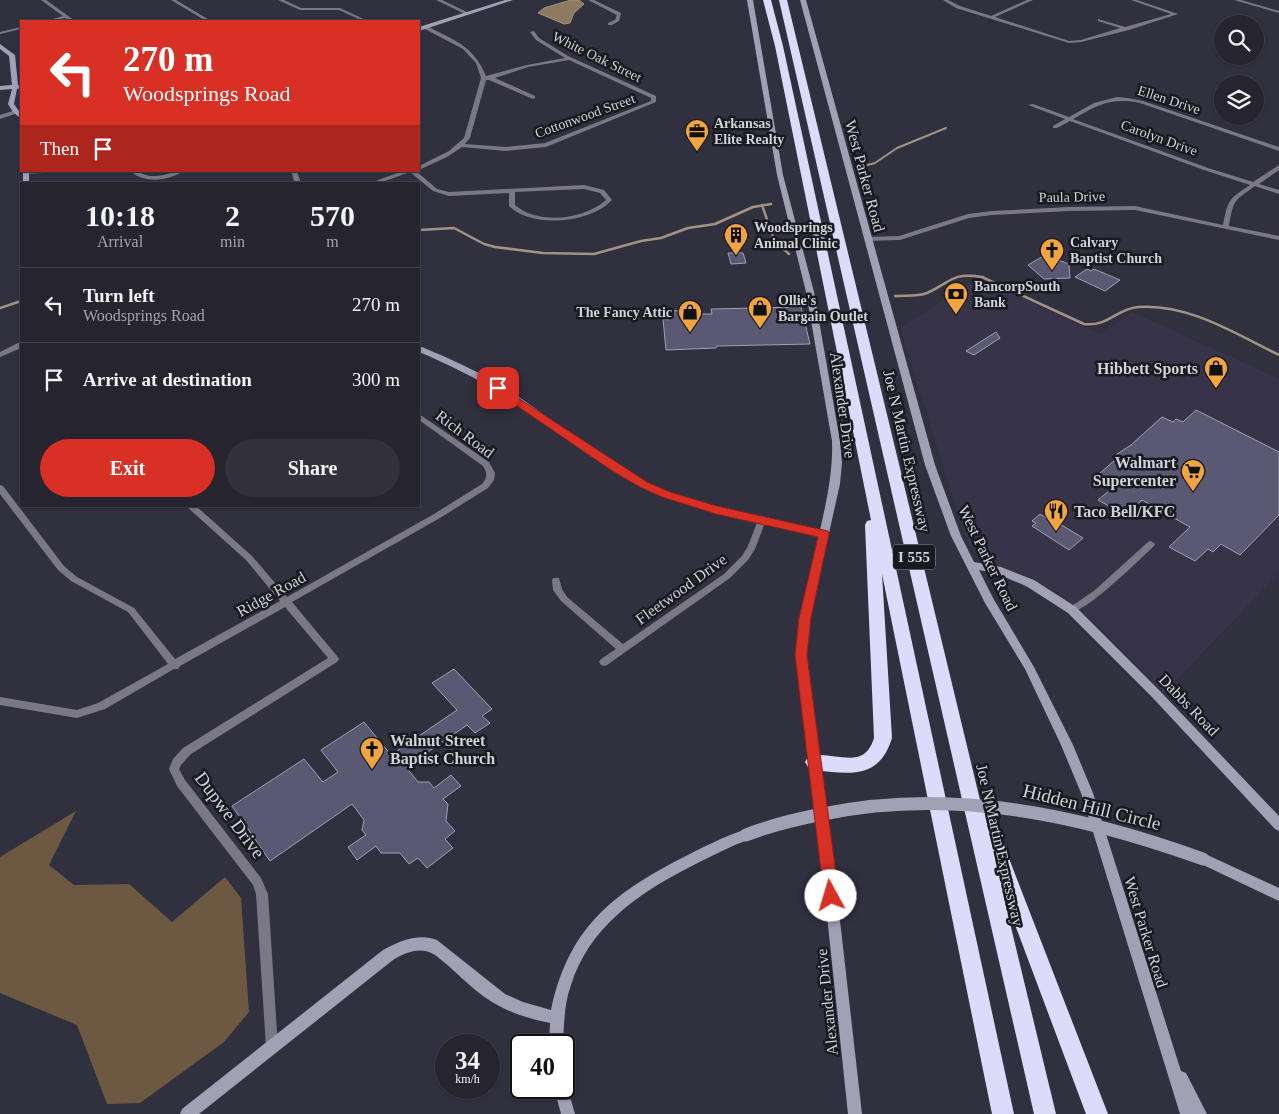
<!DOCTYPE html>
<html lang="en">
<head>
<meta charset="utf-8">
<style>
	body { margin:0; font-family:Georgia,serif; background:#31303b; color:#f1f3f6; height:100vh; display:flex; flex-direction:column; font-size:19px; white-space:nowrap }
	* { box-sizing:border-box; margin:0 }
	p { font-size:16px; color:#a3a4aa }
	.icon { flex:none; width:28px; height:28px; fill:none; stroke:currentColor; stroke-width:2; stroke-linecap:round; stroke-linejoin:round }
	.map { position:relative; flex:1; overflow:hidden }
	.side { position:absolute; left:20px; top:182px; width:400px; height:325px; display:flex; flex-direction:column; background:#25242f; border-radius:0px; box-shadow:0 1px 4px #0004,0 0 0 1px #42414b }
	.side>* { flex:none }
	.top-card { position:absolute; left:20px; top:20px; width:400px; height:152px; border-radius:0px; box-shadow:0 1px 4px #0004,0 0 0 1px #42414b; background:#d93025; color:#fff; overflow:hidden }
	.buttons { position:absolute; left:1214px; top:15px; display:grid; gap:10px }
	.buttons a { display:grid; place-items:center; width:50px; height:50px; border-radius:50%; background:#25242f; box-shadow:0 1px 4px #0004,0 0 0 1px #42414b; font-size:25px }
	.speed { position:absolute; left:435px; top:1034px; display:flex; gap:10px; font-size:25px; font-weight:700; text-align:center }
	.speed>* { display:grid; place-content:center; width:65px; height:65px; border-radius:50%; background:#25242f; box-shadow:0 1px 4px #0004,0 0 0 1px #42414b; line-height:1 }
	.speed small { font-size:12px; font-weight:400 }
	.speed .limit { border:2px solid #111; border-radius:8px; background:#fff; color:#111 }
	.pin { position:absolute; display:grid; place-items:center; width:42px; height:42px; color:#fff; margin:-21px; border-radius:10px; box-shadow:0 2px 8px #0006 }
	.me { position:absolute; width:55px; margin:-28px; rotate:354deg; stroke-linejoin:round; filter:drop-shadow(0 0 4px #0008) }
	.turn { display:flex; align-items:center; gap:18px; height:105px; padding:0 20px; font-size:22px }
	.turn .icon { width:65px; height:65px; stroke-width:2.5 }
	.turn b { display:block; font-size:35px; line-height:42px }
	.then { display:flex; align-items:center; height:48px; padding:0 20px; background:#0003; gap:10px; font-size:19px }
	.eta { display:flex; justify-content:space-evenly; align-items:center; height:85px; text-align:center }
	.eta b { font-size:30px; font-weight:700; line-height:35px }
	.primary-button { display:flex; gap:10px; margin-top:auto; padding:10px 20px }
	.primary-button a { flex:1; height:58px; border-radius:30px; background:#d93025; color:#fff; font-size:20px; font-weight:700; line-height:58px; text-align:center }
	.primary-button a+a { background:#31303b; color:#f1f3f6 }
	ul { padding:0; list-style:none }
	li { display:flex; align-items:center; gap:15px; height:75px; padding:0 20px; border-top:1px solid #42414b }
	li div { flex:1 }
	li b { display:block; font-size:19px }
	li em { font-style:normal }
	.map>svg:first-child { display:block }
	.built { fill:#37344a }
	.forest { fill:#6d5942 }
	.water { fill:#8e7961; stroke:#a29385 }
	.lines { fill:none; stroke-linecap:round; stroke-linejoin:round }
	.stream-far1 { stroke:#a29385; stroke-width:2 }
	.stream { stroke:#a29385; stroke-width:2.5 }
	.building { fill:#5b5873; stroke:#a2a1b4 }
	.street { fill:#7a7885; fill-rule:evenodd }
	.secondary { fill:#a2a0b5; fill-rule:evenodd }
	.highway { fill:#dddafa; fill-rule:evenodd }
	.secondary-bridge { stroke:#a2a0b5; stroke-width:13 }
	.route { fill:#d93025; stroke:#8d1f18 }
	.labels { text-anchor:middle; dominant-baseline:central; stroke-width:5; stroke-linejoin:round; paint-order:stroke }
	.far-street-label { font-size:14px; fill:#d1d1da; stroke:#191920 }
	.far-poi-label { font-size:14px; font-weight:bold; fill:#d1d1da; stroke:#191920; text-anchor:start }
	.shield { fill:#191920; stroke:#9a9aa2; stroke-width:1 }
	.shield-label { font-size:15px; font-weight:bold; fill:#d1d1da }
	.street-label { font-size:16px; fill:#d1d1da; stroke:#191920 }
	.poi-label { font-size:16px; font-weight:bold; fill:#d1d1da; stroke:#191920; text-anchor:end }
	.near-street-label { font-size:19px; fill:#d1d1da; stroke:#191920 }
</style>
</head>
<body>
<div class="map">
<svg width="1279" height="1114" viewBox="0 0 1279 1114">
	<rect width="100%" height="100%" fill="#31303f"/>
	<path class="built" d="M979,277L1101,335L1132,312L1279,379V573L1164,693L1098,626L1059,593L1021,573L992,564L980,556L967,542L900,328Z"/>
	<path class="forest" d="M76,811L49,865L74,885L129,884L172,922L225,877L241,898L249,1012L224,1042L140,1103L107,1104L77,1025L0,993V857Z"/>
	<path class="water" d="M571,0H579L584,4L574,13L570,23L564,24L538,13L544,8Z"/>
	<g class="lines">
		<path class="stream-far1" d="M856,168L875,163L897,148L946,128"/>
		<path class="stream" d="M762,205L774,240L789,254
			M419,230L454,228L484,244L495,247L543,253L594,254L641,241L661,238L688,228L715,224L753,207L771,204
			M895,296C905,295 917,297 927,293C952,282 951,272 982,277L1084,324C1108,327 1116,309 1138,307C1188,303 1236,334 1279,355
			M0,308L21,301"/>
	</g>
	<path class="building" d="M728,253H743L746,263L731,264Z
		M1045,255L1069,264L1070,278L1044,279L1028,265Z
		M1087,269L1091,271L1094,269L1120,280L1105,291L1075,277Z
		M801,307L810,344L717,346L716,348L666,350L663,319L668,320L667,311L692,310V314H712L711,309Z
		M996,332L1000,338L974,355L966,351Z
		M1196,410L1279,452V515L1240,555L1221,544L1213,552L1208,549L1195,561L1169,547L1190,527L1142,500L1125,515L1098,500L1116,485L1098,475L1116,459L1114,456L1131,445L1162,417L1173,422L1176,419L1183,422Z
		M1040,514L1054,523L1055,521L1083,538L1069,550L1032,526L1036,523L1032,521Z
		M454,669L492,709L482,716L490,723L475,733L467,725L406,767L418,782H429L434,788L451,775L461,786L443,799L448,804L446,821L455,831L445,839L453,848L427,868L418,858L409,864L400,853H381L376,846L357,860L348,847L366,835L362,830L364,820L352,804L270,861L232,806L304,759L323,782L338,772L321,750L364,722L391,755L457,710L432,683Z"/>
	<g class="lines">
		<path class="street" d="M41,0H46L75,21H70L65,18L52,21H46L63,16Z
			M171,0H176L211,21H206Z
			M278,0H284L301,8H340L368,21H363L339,10H300Z
			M436,0H442L469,13L465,14Z
			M588,0H594L621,13L619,21L612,25H608V23L615,20L617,15Z
			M943,0H948L960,6L991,16L1027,0H1033L995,17L1069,41L1081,40L1120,28L1098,21V19L1125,27L1171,14L1131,0H1137L1178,14L1129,30L1081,42L1069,43L956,8Z
			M1234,0H1241L1279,11V13Z
			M423,26H427C455,41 473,45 486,76L527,65L565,58L536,40L530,32L534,31L539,38L568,56L656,96V102L546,147L506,151L462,147L447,157L419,170V166L449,151L464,138L481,78L476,63L463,49L423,28ZM569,60L651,98V101L545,143L506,147L465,144L470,138L486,80H489L533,99L535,98V96L495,78L528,67Z
			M21,27V29L0,34V32Z
			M1117,97L1128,98L1143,101L1279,147V151L1140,103C1112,97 1097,105 1073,119L1208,168L1253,182L1279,165V170L1259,184L1279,190V194L1255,186C1233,202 1234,199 1229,226L1279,236V240L1135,210L1069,211L992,215L969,218L900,240L867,241L864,239L867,237L899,236L968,214L992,211L1069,207L1135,206L1223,225C1228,199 1229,199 1250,185L1204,170L1070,121L1057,128H1053V126L1065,119L1028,105L1033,104L1069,117L1094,103Z
			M16,110L18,111V113L0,119V115Z
			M26,171H47L44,173L24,174V172Z
			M130,171C139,171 146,177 155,176C165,176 173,171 184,171C168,181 145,184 130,171Z
			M291,171H297L301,184H295Z
			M403,171H416L437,189L449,192L584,185L604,190L612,200C591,223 532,229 509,206V193L449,196L433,191L410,172L377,184H367ZM584,189L600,193L606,200C584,220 538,225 515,205V192Z
			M18,343H21V348L0,357V352Z
			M419,414L489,462L495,473L494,480L488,488L440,518L292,602L337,656L339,659L337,662L191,754L181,765L179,769L185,780L261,878L268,894L278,1047L276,1051L272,1053L268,1051L266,1047L256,894L253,885L177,786L169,769L173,759L183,748L328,658L285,607L180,666L178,669H174L105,709L77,718L0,705V697L77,710L98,703L168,664L128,612L71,581L58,570L0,494V485L3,486L64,566L77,577L134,608L175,659L280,601L246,560L186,506H196L252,556L287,597L434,514L482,484C488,477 487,473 483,466L419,420Z
			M762,517L766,520L755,549L748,560L730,578L607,665L604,666L601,665L599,662L601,659L616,649L561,601L553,590L552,580L553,578H559L562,589L567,597L623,644L724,574L742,556L748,546L758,520Z
			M1151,541L1155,544L1154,546C1141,558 1083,616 1069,612L1067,610L1069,608L1095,590L1148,542Z"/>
		<path class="secondary" d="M505,0H513L419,31V27Z
			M747,0H753L783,175L814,292L840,441L842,463L840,484L810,618L806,655L833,859L862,1114H848L821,859L796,655L800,618L818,536C775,527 732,518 689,505C672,500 655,495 639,486C591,460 549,425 503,395C476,378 448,364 419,352V347H422C453,360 482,373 510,391C555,421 597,456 645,482C659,489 676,494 691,499C733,512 777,520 820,530C827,499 833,472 832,441L806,292L777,175Z
			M800,0H806L935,465L961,536L974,562L1001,567L1034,580L1076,607L1159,690L1279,816V831L1275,829L1151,696L1068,613L1026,586L995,573L979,570L993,598L1034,667L1073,745L1093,793L1181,1071L1186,1073L1207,1114H1180L1081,793L1061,745L1025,669L985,603L951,536L925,465Z
			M0,44L15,55L18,85L21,86V88L17,89L14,104L21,114V119L13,112L8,104L12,89L0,90V86L12,85L9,56L0,49Z
			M23,171H29V184H23Z
			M746,829L750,831L752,835L750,839C729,847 709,857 688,868C637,894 589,928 571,985C564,1004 564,1025 563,1045H549L550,1023C529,1019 507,1012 489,1000C469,987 454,969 435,955C421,946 406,952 393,960L199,1114H180L182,1109L383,950C400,941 418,933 437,940L505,994L523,1002L551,1010C568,930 610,895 680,859C701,848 723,837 746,829Z
			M1203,853L1279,888V901L1199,863L1197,859L1199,855Z
			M564,1082L566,1083L575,1114H561L554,1088H564Z"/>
		<path class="highway" d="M763,0H771L783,46L1014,1114H992L882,574L892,738C879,780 850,774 814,770L808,767L805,762L808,757C831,748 863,774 874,738L865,525L867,521L871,520L775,46Z
			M779,0H787L981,804L989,806L991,812L1108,1114H1086L1002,890L1056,1114H1034Z"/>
		<path class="secondary-bridge" d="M746,835C771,825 797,819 823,814C952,787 1081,815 1203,859"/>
	</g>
	<path class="route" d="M498,385L647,482L670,492L717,506L828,531L829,534L811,618L807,655L839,896L836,900L831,903L826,900L824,896L795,655L799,618L818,537L716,514L662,497L640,487L614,472L495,391V386Z"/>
	<defs>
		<g id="office-pin" transform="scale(1.25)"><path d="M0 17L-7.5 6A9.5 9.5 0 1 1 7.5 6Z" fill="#f1a540" stroke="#191920"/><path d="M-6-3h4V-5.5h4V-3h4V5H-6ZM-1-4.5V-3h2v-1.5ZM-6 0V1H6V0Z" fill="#111"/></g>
		<g id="building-pin" transform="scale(1.25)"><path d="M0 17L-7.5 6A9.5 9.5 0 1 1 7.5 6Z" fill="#f1a540" stroke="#191920"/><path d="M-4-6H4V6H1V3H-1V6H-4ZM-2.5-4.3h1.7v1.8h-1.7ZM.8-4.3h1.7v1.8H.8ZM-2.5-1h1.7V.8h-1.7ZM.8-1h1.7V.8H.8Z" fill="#111"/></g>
		<g id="church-pin" transform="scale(1.25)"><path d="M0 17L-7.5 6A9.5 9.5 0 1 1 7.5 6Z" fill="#f1a540" stroke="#191920"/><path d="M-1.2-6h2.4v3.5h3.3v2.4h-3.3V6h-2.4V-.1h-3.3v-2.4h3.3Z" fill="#111"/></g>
		<g id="bank-pin" transform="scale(1.25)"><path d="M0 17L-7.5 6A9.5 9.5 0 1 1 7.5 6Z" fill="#f1a540" stroke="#191920"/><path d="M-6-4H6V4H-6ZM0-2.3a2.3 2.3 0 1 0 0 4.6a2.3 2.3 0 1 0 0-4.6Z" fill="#111"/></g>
		<g id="shop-pin" transform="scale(1.25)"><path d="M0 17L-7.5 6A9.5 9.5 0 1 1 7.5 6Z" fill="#f1a540" stroke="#191920"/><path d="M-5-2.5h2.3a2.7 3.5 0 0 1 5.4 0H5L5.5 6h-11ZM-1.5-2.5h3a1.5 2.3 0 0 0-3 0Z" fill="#111"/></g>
		<g id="supermarket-pin" transform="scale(1.25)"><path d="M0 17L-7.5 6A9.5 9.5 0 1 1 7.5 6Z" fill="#f1a540" stroke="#191920"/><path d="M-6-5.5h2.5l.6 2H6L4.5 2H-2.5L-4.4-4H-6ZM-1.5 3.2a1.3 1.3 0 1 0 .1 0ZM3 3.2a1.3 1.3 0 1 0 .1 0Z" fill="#111"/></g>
		<g id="restaurant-pin" transform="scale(1.25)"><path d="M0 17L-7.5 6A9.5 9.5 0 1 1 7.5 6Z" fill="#f1a540" stroke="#191920"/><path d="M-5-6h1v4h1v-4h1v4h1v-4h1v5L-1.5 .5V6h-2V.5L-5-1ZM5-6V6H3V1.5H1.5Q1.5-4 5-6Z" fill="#111"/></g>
	</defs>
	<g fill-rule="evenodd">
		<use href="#office-pin" x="697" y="131"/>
		<use href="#building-pin" x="736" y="235"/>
		<use href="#church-pin" x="1052" y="250"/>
		<use href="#bank-pin" x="956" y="294"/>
		<use href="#shop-pin" x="760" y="308"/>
		<use href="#shop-pin" x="690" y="312"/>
		<use href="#shop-pin" x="1216" y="368"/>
		<use href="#supermarket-pin" x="1193" y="471"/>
		<use href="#restaurant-pin" x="1056" y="511"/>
		<use href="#church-pin" x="372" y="749"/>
	</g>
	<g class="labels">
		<g class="far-street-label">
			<text transform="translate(597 57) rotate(26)">White Oak Street</text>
			<text transform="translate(1169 100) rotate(18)">Ellen Drive</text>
			<text transform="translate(585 116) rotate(-20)">Cottonwood Street</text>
			<text transform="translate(1159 138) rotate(20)">Carolyn Drive</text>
			<text transform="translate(1072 197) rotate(-1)">Paula Drive</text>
		</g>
		<g class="far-poi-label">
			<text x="714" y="123">Arkansas<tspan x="714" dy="16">Elite Realty</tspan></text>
			<text x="754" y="227">Woodsprings<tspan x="754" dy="16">Animal Clinic</tspan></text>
			<text x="1070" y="242">Calvary<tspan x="1070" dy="16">Baptist Church</tspan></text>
			<text x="974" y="286">BancorpSouth<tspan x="974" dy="16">Bank</tspan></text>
			<text x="778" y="300">Ollie's<tspan x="778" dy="16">Bargain Outlet</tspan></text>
			<text x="672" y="312" text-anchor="end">The Fancy Attic</text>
		</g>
		<rect class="shield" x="893" y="544.5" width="42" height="25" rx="4"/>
		<g class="shield-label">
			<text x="914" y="557">I 555</text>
		</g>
		<g class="street-label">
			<text transform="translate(865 176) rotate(75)">West Parker Road</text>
			<text transform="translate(843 405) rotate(82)">Alexander Drive</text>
			<text transform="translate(465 434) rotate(37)">Rich Road</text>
			<text transform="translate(907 451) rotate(77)">Joe N Martin Expressway</text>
			<text transform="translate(988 558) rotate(64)">West Parker Road</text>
			<text transform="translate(681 589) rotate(-36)">Fleetwood Drive</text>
			<text transform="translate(271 594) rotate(-29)">Ridge Road</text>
			<text transform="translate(1189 705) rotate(46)">Dabbs Road</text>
			<text transform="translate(1000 845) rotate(77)">Joe N Martin Expressway</text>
			<text transform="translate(1146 932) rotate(73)">West Parker Road</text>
			<text transform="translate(827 1002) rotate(-96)">Alexander Drive</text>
		</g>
		<g class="poi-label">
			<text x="1198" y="368">Hibbett Sports</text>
			<text x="1176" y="462">Walmart<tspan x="1176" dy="18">Supercenter</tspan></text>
			<text x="1074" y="511" text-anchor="start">Taco Bell/KFC</text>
			<text x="390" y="740" text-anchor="start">Walnut Street<tspan x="390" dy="18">Baptist Church</tspan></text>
		</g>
		<g class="near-street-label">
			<text transform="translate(1092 807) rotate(14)">Hidden Hill Circle</text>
			<text transform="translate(230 815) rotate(53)">Dupwe Drive</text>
		</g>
	</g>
</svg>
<div class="buttons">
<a><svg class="icon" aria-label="search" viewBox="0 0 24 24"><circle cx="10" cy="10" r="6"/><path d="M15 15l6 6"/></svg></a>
<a><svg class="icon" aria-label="layers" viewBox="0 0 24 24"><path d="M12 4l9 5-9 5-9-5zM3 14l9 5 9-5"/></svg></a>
</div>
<div class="speed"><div>34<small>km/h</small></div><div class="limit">40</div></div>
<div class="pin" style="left:498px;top:388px;background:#d93025"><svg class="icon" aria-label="arrive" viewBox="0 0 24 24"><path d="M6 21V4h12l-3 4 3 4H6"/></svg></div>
<svg class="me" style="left:831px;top:896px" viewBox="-20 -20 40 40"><circle r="19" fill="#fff"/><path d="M0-13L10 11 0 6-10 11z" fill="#d93025"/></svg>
<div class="top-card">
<div class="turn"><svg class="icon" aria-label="left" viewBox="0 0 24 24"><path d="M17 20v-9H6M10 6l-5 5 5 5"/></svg><div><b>270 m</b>Woodsprings Road</div></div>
<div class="then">Then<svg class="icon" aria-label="arrive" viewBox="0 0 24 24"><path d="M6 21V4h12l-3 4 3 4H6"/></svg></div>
</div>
<section class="side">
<div class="eta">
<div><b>10:18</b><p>Arrival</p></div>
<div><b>2</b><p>min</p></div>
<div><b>570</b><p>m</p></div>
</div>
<ul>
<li><svg class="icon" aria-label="left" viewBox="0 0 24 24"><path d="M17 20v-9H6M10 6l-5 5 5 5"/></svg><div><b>Turn left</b><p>Woodsprings Road</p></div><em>270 m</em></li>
<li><svg class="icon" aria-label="arrive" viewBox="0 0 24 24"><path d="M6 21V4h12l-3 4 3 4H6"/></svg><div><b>Arrive at destination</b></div><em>300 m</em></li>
</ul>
<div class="primary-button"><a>Exit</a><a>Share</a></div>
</section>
</div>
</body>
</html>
